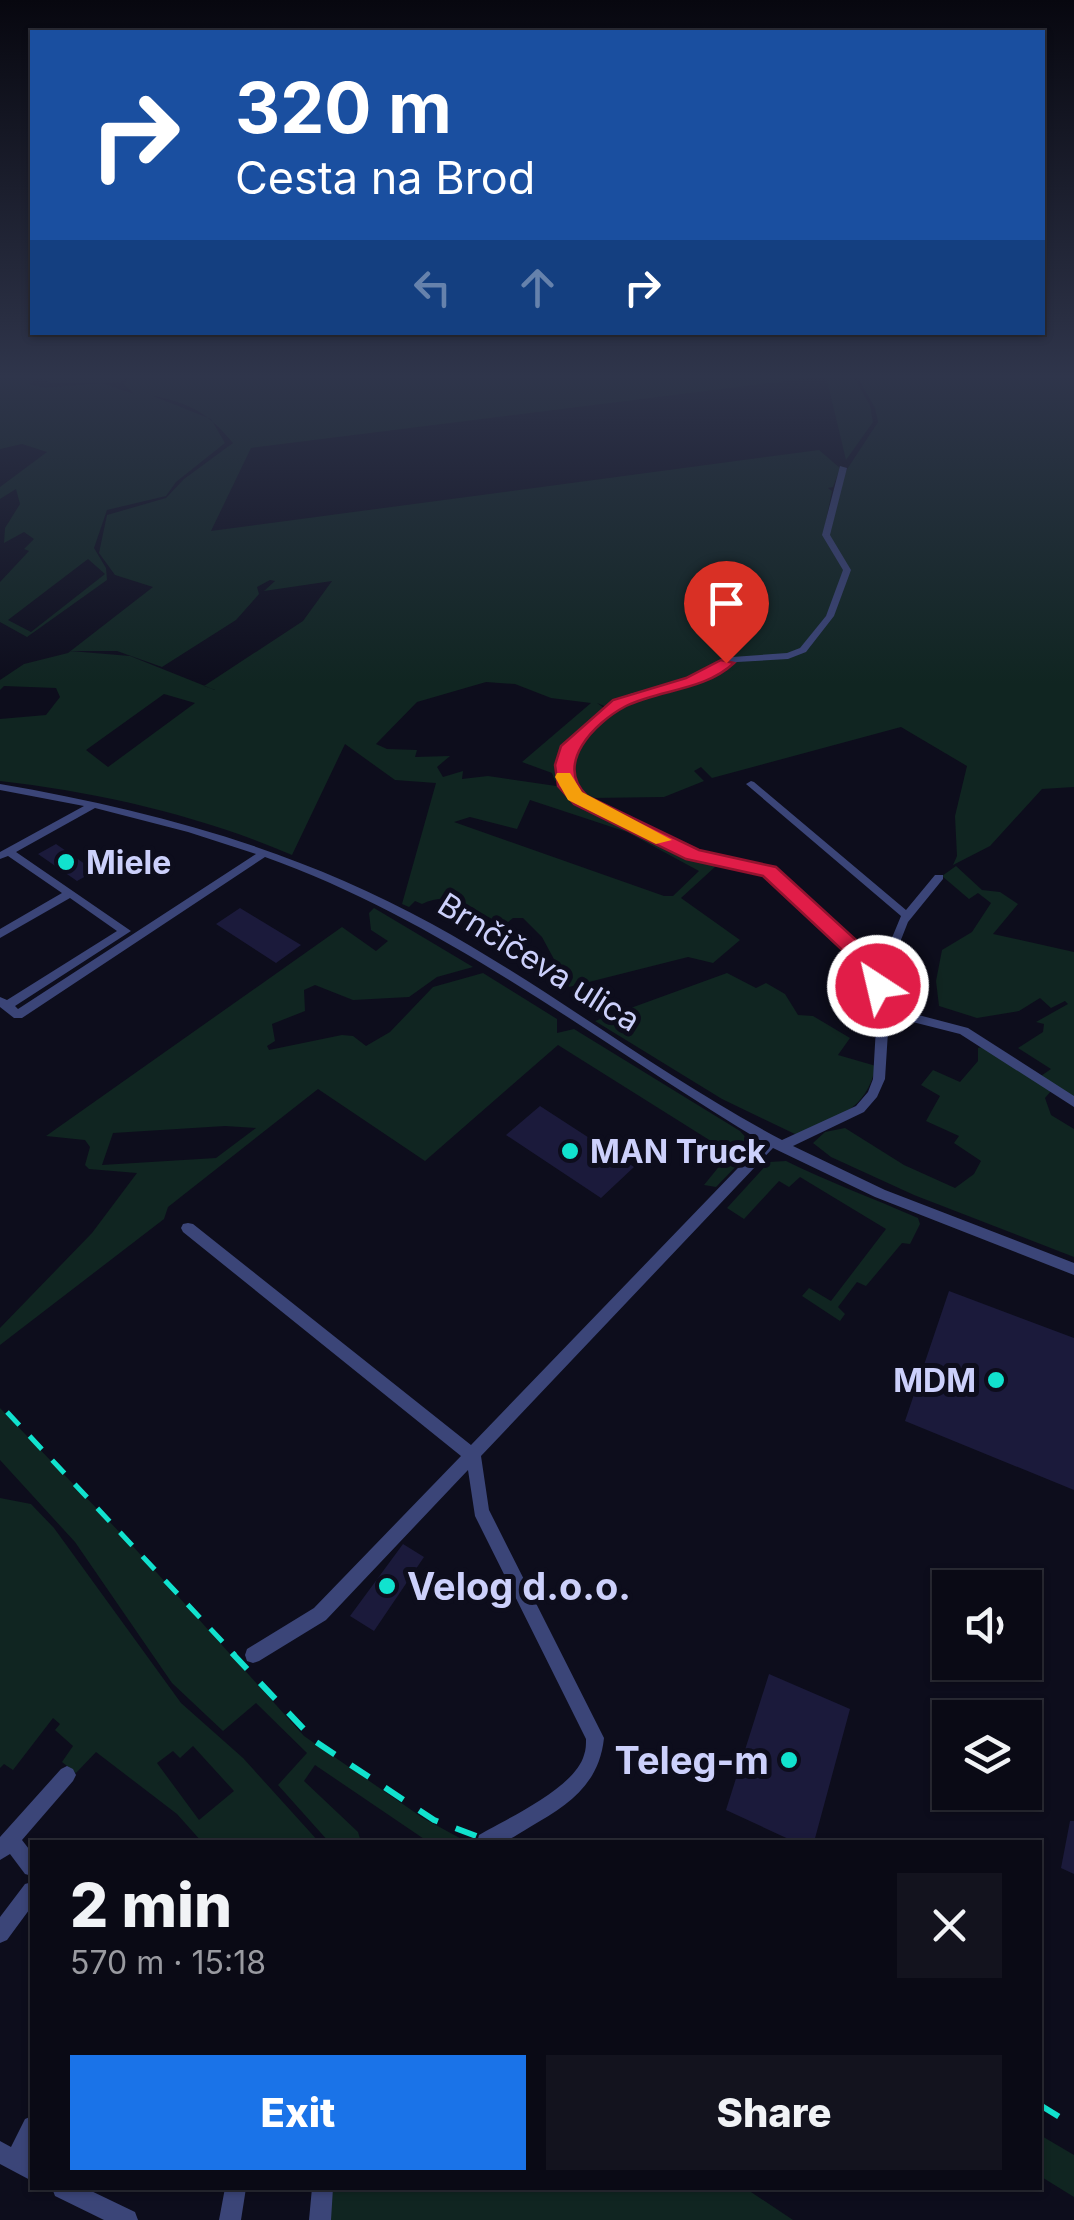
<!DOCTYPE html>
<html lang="en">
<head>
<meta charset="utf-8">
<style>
	body { margin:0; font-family:Inter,sans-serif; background:#13131e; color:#f1f3f6; height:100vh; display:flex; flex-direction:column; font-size:38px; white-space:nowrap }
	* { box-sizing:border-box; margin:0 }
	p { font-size:32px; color:#999aa0 }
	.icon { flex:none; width:55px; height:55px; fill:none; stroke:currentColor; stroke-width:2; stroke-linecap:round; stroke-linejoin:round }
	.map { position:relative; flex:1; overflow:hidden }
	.sheet { position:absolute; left:30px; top:1840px; width:1012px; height:350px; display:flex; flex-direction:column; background:#0a0a15; border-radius:0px; box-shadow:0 2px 8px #0004,0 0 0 2px #2a2b34 }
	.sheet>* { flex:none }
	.guide { position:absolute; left:30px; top:30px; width:1015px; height:305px; border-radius:0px; box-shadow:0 2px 8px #0004,0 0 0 2px #2a2b34; background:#1a4fa0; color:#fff; overflow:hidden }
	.buttons { position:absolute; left:932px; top:1570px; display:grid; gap:20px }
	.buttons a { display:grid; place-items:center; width:110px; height:110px; border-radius:0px; background:#0a0a15; box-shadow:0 2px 8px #0004,0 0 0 2px #2a2b34; font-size:50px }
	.pin { position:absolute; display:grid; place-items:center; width:85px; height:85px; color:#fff; margin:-102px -42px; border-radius:50% 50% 50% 0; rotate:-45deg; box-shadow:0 0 10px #0007 }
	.pin .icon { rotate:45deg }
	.me { position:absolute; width:110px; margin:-55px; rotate:325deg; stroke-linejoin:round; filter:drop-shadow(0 0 8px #0008) }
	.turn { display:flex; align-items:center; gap:35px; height:210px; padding:0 40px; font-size:45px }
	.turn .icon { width:130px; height:130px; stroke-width:2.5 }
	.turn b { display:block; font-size:70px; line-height:85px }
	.lanes { display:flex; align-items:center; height:95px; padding:0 40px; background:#0003; justify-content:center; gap:50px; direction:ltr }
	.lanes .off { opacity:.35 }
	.round { display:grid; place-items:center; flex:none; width:105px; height:105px; border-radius:0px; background:#13131e }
	.overview { display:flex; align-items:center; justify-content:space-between; height:170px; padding:0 40px }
	h1 { font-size:60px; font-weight:800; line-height:75px }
	.primary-button { display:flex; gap:20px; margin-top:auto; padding:20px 40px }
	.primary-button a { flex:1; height:115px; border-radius:0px; background:#1a73e8; color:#fff; font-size:40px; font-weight:800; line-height:115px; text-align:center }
	.primary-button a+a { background:#13131e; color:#f1f3f6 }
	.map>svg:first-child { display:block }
	.green { fill:#102521; fill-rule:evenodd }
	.building { fill:#1b1a3b }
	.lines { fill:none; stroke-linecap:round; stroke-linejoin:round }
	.minor { fill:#3b4578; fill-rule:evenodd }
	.rail-far1 { stroke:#11e2ce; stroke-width:5; stroke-dasharray:18 15; stroke-linecap:butt }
	.rail { stroke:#11e2ce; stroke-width:6; stroke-dasharray:22 19; stroke-linecap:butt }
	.route { fill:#e11d48; stroke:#92132f; stroke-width:2.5 }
	.slow { fill:#f59e0b }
	.poi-dot { fill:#11e2ce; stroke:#0d0d1c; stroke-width:4 }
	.labels { text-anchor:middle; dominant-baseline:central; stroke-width:10; stroke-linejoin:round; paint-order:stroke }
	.poi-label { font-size:32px; font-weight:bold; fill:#ccd0fb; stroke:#0d0d1c; text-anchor:start }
	.street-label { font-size:32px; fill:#ccd0fb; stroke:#0d0d1c }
	.near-poi-label { font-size:38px; font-weight:bold; fill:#ccd0fb; stroke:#0d0d1c; text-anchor:start }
</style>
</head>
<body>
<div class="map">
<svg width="1074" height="2220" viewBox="0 0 1074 2220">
	<rect width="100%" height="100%" fill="#0d0d1c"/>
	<path class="green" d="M0,373H128L120,382L54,383L36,378L29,384L44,388L102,383L134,394L123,383L139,373L852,374L870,405L873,422L846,460L826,376L251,448L211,531L819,450L840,468L833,487L828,488L832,491L823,535L845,569L826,619L802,649L781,655L731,658L698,677L627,697L609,708L597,703L607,710L568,744L562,782L555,781L552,773L522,762L591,703L551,698L515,684L486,682L417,702L376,744L387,749L417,750L415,757L450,756L437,767L443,777L463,771L462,779L488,776L563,787L587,805L716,866L681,898L740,940L713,963L688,957L569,987L542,937L523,918H513L491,936L486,932L492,919C467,905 450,891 422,904L415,901L409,907L402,904L436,783L395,780L345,744L292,855C202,816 98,792 0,781V719L46,715L60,697L56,688L4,686L0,690V680L24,664L68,653L153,587L115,575L99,553L107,515L166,498L184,479L233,443C209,414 191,403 153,396L211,419L225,443L176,482L166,496L107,510L94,548L106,568L107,580L27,637L0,622V582L29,551L24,549L34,539L24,532L4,543L5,528L20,504L16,489L0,499V487L47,452L22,444L0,449ZM88,559L105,574L31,632L8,620ZM270,580L275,581L264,591L332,581L303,621L204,686L215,690L130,656L70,651H117L162,667L236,620L259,594L257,587ZM164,694L195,703L108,767L86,750ZM530,800L627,832L699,871L673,896H664L454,822L470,817L517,829Z
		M855,373H1074V787L1042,789L990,846L953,865L957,856L955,816L967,766L901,727L712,778L701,767L694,771L704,781L664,797L591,798L633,822L580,797L567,783L568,754L618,706L641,695L696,682L733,661L782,658L810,647L849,573L828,533L842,477L878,422L875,408Z
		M956,866L982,890L1000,892L1018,904L993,934L1074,952V1101L1038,1078L1051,1069L1018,1048L1043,1032L1044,1024L1036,1022L1068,1004L1065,1001L1051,1008L1040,998L1019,1011L977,1018L939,1006L936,981L942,950L972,932L991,903L978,893L969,899L942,876Z
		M374,908L473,967L437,977L409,997L353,1000L315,985L304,990L305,1011L272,1024L275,1041L267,1046L269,1050L342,1035L353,1036L366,1046L390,1032L433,987L483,973L557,1019V1033L574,1029L740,1131L749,1141L748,1154L716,1187L704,1185L730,1153L558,1045L425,1161L318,1089L168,1207L164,1219L0,1345V1328L92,1233L137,1173L89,1169L85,1165L90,1147L85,1140L46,1136L342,927L376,951L388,941L371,930L369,913ZM225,1126L256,1128L216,1158L102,1165L113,1133Z
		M727,973L756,988L766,983L785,994L798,1015L813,1016L850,1038L838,1055L876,1066C865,1113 837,1116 797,1135L722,1099L595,1021Z
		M985,1046L1051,1091L1045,1098L1051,1115L1074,1129V1257L914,1195L831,1157L813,1143L825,1132L845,1128L904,1165L955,1188L974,1174L981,1161L954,1143L959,1136L926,1121L940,1096L921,1085L933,1070L960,1082L978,1061V1048Z
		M786,1161C829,1182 872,1198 918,1218L920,1224L910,1244L902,1243L866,1286L857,1282L838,1307L845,1314L840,1321L802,1296L809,1288L831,1301L886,1229L800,1177L789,1187L779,1181L744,1219L727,1208L769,1162Z
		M0,1408L130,1543L304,1736L423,1818L467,1842L427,1841L315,1765L304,1781L358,1832L361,1842H329L278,1785L307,1753L256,1703L223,1731L172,1683L75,1542L0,1460Z
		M0,1498L31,1504L54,1528L181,1703L243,1758L319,1842H202L177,1814L96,1752L76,1773L62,1762L73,1746L55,1730L60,1724L53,1718L13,1770L4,1764L0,1768ZM193,1746L234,1791L199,1820L157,1763L173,1751L180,1758Z
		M1040,2135L1074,2155V2197L1040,2176Z
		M327,2188H745L793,2220H325Z"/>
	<path class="building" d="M56,844L95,871L77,881L38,854Z
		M240,908L301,945L276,963L216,924Z
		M540,1106L634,1167L601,1198L506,1135Z
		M949,1291L1074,1338V1490L905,1421Z
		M403,1544L424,1557L374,1631L350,1616Z
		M769,1674L850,1709L814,1842H795L726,1810Z
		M1070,1821H1074V1874L1061,1868Z"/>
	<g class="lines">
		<path class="minor" d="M840,466L847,468L830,535L851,570L834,616L806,652L788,659L737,662L703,680L636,698L614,712L571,753L569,779L585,798L696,852L773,870L873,963L877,974L901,916L746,784L751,781L754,782L906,910L935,875H943V879L908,922L882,988L888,1007L968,1028L1074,1096V1107L960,1034L889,1016L885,1079L877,1097L864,1112L793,1146L885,1190L1074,1263V1275L875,1197L773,1148L481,1456L489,1510L604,1738C599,1785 568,1805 530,1827C521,1832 511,1840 501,1842C494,1844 484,1842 477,1842L479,1835C508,1818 575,1788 584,1755C586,1750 586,1744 586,1739L475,1516L468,1470L326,1620L259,1661L253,1663L247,1661L245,1655L247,1649L314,1608L461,1456L183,1232L181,1228L183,1224L188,1223L193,1224L471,1445L763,1142C599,1044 447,922 265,857L22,1018H14L0,1007V997L7,1000L117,931L70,898L0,938V929L62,893L8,856L0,859V852L84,806L0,790V784C151,810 296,849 432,924C552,990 661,1076 782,1140L856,1106L868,1092L873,1079L877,1010L864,968L765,875L689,857L577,802L559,779L561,752L608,708L630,694L697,676L732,657L787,653L800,648L826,616L843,570L822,535ZM95,808L188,832L256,854L18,1009L15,1006L131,931L16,852Z
			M67,1766L73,1769L76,1775L73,1781L22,1840L32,1853V1876L25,1874L10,1854L0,1860V1837L61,1769Z
			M32,1882V1906L7,1940L0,1943V1917L25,1884Z
			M32,2116V2148L29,2156L32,2159V2181L0,2164V2141L11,2147L25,2119Z
			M52,2188H85L135,2212L138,2220H104L55,2196Z
			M225,2188H246L241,2220H219Z
			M312,2188H333L331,2220H309Z"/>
		<path class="rail-far1" d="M7,1412L235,1655"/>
		<path class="rail" d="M232,1653L316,1742L434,1820L492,1842
			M1040,2105L1074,2126"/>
	</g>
	<linearGradient id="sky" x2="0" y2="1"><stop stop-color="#07070f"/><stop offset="0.55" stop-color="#2f354b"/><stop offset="1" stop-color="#2f354b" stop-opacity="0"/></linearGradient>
	<rect width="1074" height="684" fill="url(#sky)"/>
	<path class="route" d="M721,660L734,663C704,691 661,689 626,706C594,723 554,764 587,796L699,850L776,867L867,950L889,986L886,991H871L853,960L763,876L686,859L574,804L558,786L555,765L561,746L613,700L686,678Z"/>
	<path class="slow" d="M557,773H570L582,792L672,840L656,844L568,800L555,777Z"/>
	<g class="poi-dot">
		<circle cx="66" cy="862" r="10"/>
		<circle cx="570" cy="1151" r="10"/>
		<circle cx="996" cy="1380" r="10"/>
		<circle cx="387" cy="1586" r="10"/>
		<circle cx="789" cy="1760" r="10"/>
	</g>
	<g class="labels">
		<g class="poi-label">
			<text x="86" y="862">Miele</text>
			<text x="590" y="1151">MAN Truck</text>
			<text x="976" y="1380" text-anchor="end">MDM</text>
		</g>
		<g class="street-label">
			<text transform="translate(539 962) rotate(32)">Brnčičeva ulica</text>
		</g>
		<g class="near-poi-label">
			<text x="407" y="1586">Velog d.o.o.</text>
			<text x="769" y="1760" text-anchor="end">Teleg-m</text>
		</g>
	</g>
</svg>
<div class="buttons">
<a><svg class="icon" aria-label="sound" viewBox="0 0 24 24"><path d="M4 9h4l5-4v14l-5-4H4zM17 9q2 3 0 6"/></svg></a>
<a><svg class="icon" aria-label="layers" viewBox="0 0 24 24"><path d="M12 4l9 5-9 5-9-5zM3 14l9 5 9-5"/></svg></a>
</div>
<div class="pin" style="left:726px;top:663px;background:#d93025"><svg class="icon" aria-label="arrive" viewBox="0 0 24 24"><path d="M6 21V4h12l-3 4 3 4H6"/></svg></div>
<svg class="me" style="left:878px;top:986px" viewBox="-20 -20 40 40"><circle r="17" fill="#e11d48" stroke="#fff" stroke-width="3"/><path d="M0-11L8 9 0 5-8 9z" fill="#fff"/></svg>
<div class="guide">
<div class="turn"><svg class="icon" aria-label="right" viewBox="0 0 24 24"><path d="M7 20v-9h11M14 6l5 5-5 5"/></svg><div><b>320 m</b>Cesta na Brod</div></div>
<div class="lanes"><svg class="icon off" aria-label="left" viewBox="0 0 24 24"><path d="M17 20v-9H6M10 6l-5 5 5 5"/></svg><svg class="icon off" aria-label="ahead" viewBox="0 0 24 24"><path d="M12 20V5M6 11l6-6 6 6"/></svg><svg class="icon" aria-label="right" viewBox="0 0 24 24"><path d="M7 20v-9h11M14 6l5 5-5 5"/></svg></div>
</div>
<section class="sheet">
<div class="overview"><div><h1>2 min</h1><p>570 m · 15:18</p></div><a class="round"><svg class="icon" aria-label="close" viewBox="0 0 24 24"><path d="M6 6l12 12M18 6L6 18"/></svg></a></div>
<div class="primary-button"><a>Exit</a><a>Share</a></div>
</section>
</div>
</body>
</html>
